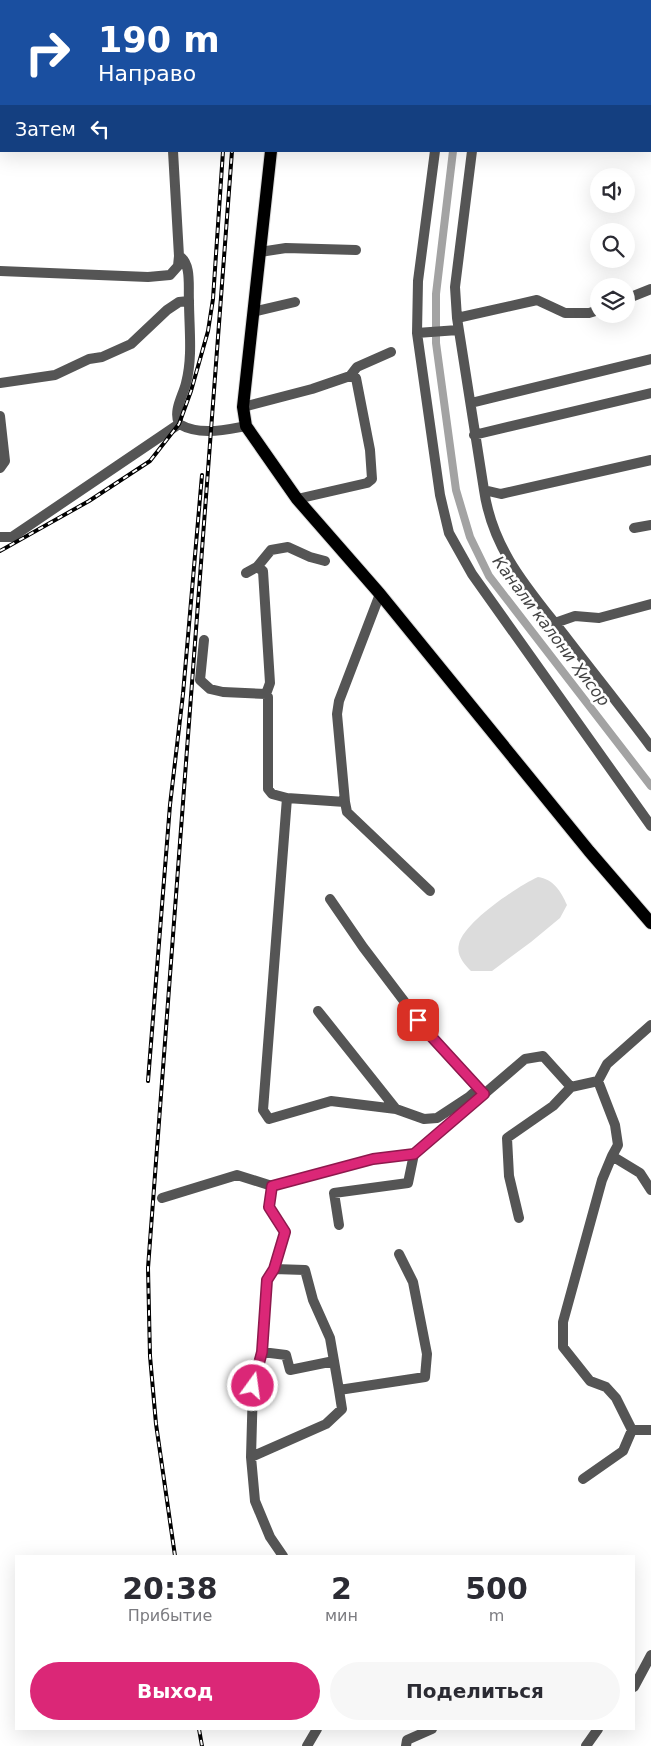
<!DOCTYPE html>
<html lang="ru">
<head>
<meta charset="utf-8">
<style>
	body { margin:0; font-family:"DejaVu Sans",sans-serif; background:#f7f7f7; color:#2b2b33; height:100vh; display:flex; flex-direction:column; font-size:19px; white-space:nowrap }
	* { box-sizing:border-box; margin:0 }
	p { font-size:16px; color:#7c7c81 }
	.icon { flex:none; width:28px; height:28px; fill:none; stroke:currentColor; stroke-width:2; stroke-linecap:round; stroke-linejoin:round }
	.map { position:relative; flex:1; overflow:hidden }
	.side { position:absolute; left:15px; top:1555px; width:620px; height:175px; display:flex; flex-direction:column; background:#fff; border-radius:0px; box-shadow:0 5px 20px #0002 }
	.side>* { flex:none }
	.hud { position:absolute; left:0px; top:0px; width:651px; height:152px; box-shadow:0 5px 20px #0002; background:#1a4fa0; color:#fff; overflow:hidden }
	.buttons { position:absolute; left:590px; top:168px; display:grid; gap:10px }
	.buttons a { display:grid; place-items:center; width:45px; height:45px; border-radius:50%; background:#fff; box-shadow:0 5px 20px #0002; font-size:25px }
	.pin { position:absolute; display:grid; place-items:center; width:42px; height:42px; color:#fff; margin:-21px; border-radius:10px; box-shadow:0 2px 8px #0006 }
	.me { position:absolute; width:55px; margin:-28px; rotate:14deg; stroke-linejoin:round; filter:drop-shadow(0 0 4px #0008) }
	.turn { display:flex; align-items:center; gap:18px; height:105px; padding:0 15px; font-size:22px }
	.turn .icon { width:65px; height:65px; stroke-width:2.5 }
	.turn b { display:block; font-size:35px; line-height:42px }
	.then { display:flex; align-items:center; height:48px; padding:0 15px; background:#0003; gap:10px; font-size:19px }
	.eta { display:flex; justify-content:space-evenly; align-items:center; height:85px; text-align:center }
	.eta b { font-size:30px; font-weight:700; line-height:35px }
	.button { display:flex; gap:10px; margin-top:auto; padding:10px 15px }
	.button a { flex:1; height:58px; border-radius:30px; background:#db2777; color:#fff; font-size:20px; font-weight:700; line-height:58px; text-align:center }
	.button a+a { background:#f7f7f7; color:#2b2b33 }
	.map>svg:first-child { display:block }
	.green { fill:#dcdcdc }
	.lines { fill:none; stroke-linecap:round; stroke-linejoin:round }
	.canal { stroke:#a3a3a3; stroke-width:8 }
	.major-casing { stroke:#dbdbdb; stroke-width:14 }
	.minor { stroke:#555; stroke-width:10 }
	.major { stroke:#000; stroke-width:12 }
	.rail-casing { stroke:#000; stroke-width:4 }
	.rail { stroke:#fff; stroke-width:2; stroke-dasharray:5.5; stroke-linecap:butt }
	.route-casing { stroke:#8e194d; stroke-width:12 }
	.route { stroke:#db2777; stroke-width:9 }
	.labels { text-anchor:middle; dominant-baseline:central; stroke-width:5; stroke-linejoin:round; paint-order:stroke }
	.water-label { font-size:16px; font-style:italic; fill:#444; stroke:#fff }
</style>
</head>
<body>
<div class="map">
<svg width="651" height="1746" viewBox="0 0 651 1746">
	<rect width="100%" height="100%" fill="#fff"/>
	<path class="green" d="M538,877C553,879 561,891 567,905L560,918L531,942L492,971H471C464,964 456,955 459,944C464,922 518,886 538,877Z"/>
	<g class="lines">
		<path class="canal" d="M471,1V0
			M453,151L436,294V343L456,490L470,537L489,576L651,786"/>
		<g class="major-casing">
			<path id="major" d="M189,0L191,1
				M125,1L128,0
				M392,1L396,0
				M0,7H1
				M271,151L243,407L246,426L297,499L380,594L589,851L651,923"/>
		</g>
		<path class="minor" d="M451,0V1
			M200,1V0
			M491,1L492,0
			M650,75L651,74
			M435,151L418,281L417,333L440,495L449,533L472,574L651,826
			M472,151L455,287L457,318L537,300L565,313H589L599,310
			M260,252L286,248L356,250
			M0,271L148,277L170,275L178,266L179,256L173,151
			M626,299L651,289
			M253,312L295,302
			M457,318L484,490L501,494L651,460
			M417,333L458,330
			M350,376L357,367L391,352
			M0,383L55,375L89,359L102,357L131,344L167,310L179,302L189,301C188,288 192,263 179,256
			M471,403L651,359
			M243,407L312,389L350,376L356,378L370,450L372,479L367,483L297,499
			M0,416L5,461L0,468
			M179,424C173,410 183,396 186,383C193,357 189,327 189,301
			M474,435L651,393
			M484,490C493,553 532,593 569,641C596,676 624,711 651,747
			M634,528L651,525
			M0,537H12L179,424C200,436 224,430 246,426
			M257,567L263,571L270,683L266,694
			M246,573L257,567L271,550L288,547L310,557L325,561
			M380,594L339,701L337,714L345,802L347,812L430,891
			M555,623L575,616L599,618L651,604
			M204,640L200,680L210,689L223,692L266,694L268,697V789L272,794L287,798L345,802
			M287,798L263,1110L269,1119L331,1101L396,1109L424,1119L437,1118L469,1097L479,1088
			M330,899L363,947L429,1034L483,1094
			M318,1011L396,1109
			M612,1156L618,1145L615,1125L598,1081L607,1064L651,1025
			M272,1186L269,1207L285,1233L274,1269
			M651,1190L640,1173L612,1156L602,1180L563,1322V1347L590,1381L606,1387L616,1398L632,1430H651
			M162,1198L237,1175L272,1186L373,1159L414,1154L525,1059L543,1056L571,1087
			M519,1218L509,1176L507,1138L553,1106L571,1087L598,1081
			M339,1225L334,1193L408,1183L414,1154
			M262,1352L286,1355L290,1370L334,1361L339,1390
			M251,1457L326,1424L342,1409L339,1390L425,1377L427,1354L413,1282L399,1254
			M583,1479L623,1451L632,1430
			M283,1556L270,1537L255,1501L251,1457L253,1385L262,1352L267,1280L274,1269L305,1270L313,1300L330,1338L334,1361
			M634,1687L651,1655
			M307,1746L317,1729
			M406,1746L407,1740L432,1729
			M586,1746L598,1729"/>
		<use href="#major" class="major"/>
		<g class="rail-casing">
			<path id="rail" d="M237,1V0
				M0,551L89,501L150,461L179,424L191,391L208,331L213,299L223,151
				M148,1081L170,805L183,694L202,475
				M175,1556L156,1424L150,1356L148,1268L232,151
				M199,1729L202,1746"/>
		</g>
		<use href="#rail" class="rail"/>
	</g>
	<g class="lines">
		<g class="route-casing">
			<path id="route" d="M253,1386L262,1352L267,1280L274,1269L285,1232L269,1207L272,1186L373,1159L414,1154L484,1094L429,1034L418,1020"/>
		</g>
		<use href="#route" class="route"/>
	</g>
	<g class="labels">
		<g class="water-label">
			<text transform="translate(551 631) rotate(53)">Канали калони Ҳисор</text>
		</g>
	</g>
</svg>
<div class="buttons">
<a><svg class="icon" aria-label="sound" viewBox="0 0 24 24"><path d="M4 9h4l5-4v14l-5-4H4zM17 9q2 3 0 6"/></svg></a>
<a><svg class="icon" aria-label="search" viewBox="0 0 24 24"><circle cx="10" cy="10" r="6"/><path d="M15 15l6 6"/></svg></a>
<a><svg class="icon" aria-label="layers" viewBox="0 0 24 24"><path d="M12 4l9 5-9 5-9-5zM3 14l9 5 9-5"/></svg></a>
</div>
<div class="pin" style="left:418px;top:1020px;background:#d93025"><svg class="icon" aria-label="arrive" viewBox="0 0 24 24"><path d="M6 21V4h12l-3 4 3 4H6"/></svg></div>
<svg class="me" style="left:253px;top:1386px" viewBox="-20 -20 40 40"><circle r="17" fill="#db2777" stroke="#fff" stroke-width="3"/><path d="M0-11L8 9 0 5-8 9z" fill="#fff"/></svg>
<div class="hud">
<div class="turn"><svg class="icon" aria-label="right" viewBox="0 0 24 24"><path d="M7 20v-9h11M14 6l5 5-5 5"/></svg><div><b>190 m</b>Направо</div></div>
<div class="then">Затем<svg class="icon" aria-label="left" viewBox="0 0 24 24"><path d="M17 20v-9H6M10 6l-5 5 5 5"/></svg></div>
</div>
<section class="side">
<div class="eta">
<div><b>20:38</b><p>Прибытие</p></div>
<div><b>2</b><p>мин</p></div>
<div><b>500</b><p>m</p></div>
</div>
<div class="button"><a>Выход</a><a>Поделиться</a></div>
</section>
</div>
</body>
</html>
